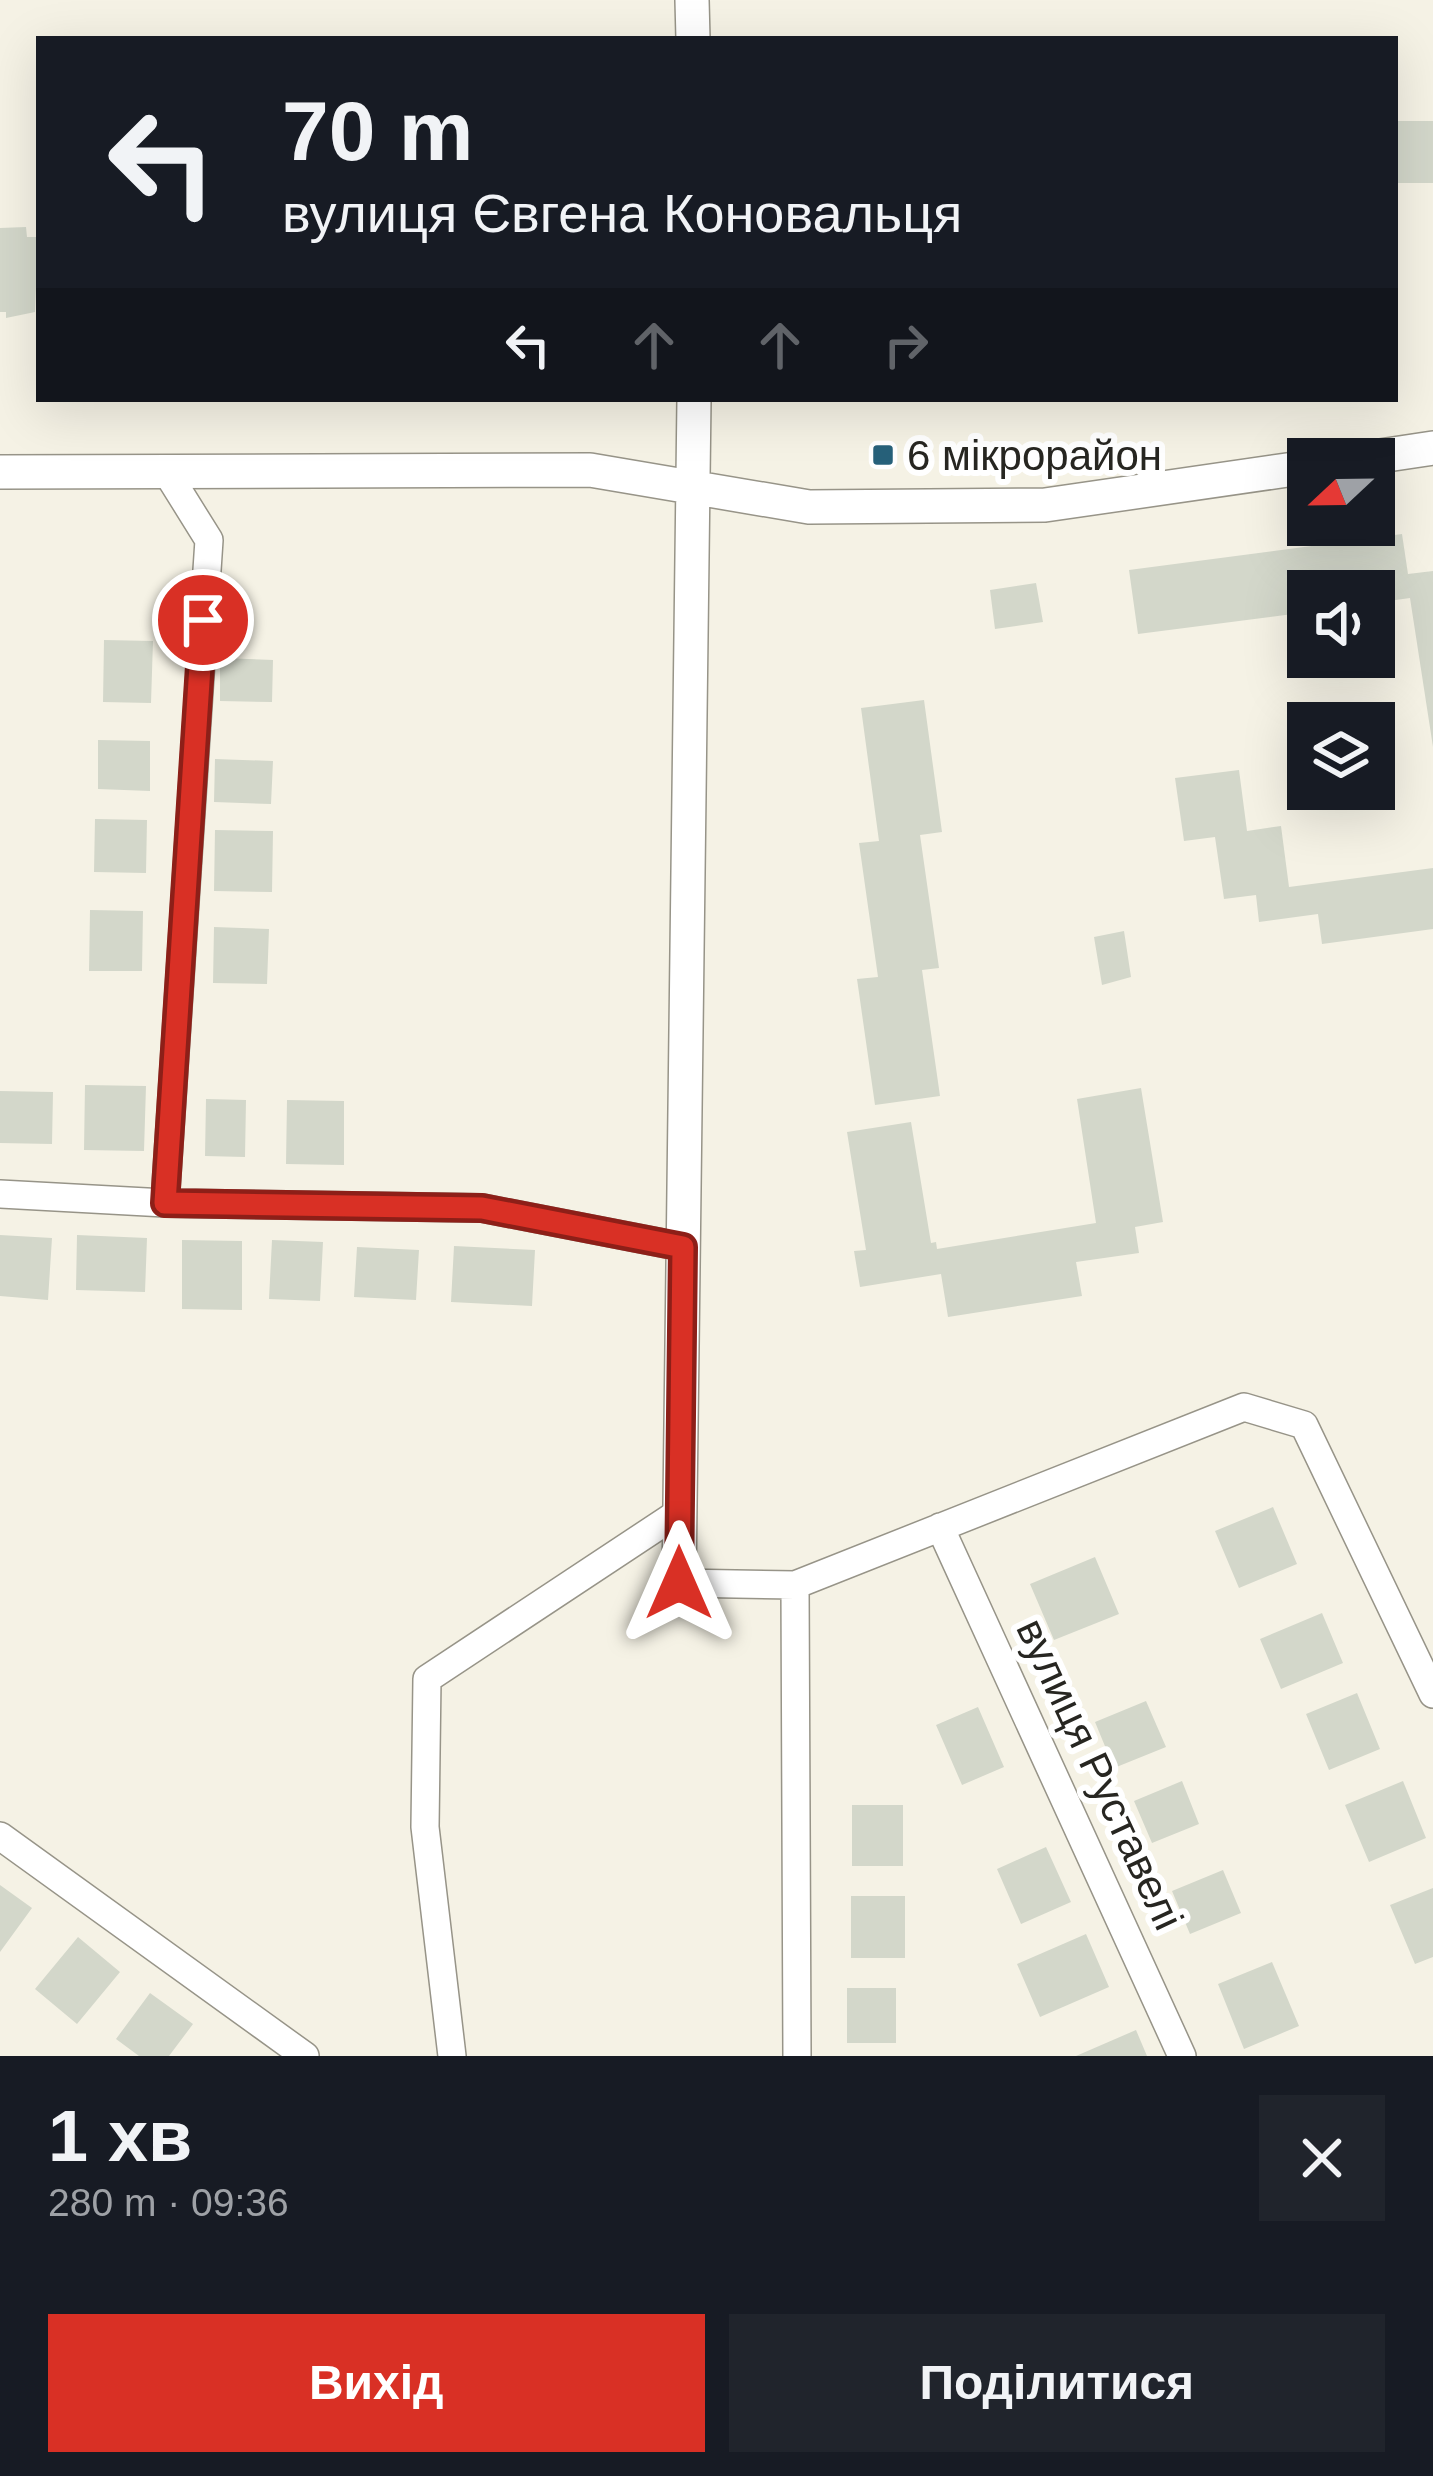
<!DOCTYPE html>
<html lang="uk">
<head>
<meta charset="utf-8">
<style>
	body { margin:0; font-family:Arial,sans-serif; background:#20242c; color:#f1f3f6; height:100vh; display:flex; flex-direction:column; font-size:45px; white-space:nowrap }
	* { box-sizing:border-box; margin:0 }
	p { font-size:39px; color:#9ea1a6 }
	.icon { flex:none; width:66px; height:66px; fill:none; stroke:currentColor; stroke-width:2; stroke-linecap:round; stroke-linejoin:round }
	.map { position:relative; height:2056px; overflow:hidden }
	.sheet { display:flex; flex-direction:column; background:#171b24; flex:1 }
	.sheet>* { flex:none }
	.guide { position:absolute; left:36px; top:36px; width:1362px; height:366px; border-radius:0px; box-shadow:0 12px 48px #0002; background:#171b24; color:#f1f3f6; overflow:hidden }
	.needle { width:78px; rotate:248deg }
	.buttons { position:absolute; left:1287px; top:438px; display:grid; gap:24px }
	.buttons a { display:grid; place-items:center; width:108px; height:108px; border-radius:0px; background:#171b24; box-shadow:0 12px 48px #0002; font-size:60px }
	.pin { position:absolute; display:grid; place-items:center; width:102px; height:102px; color:#fff; margin:-51px; border:6px solid #fff; border-radius:50%; box-shadow:0 3px 12px #0007 }
	.me { position:absolute; width:132px; margin:-66px; rotate:0deg; stroke-linejoin:round; filter:drop-shadow(0 0 9px #0008) }
	.turn { display:flex; align-items:center; gap:42px; height:252px; padding:0 48px; font-size:54px }
	.turn .icon { width:156px; height:156px; stroke-width:2.5 }
	.turn b { display:block; font-size:84px; line-height:102px }
	.lanes { display:flex; align-items:center; height:114px; padding:0 48px; background:#0003; justify-content:center; gap:60px; direction:ltr }
	.lanes .off { opacity:.35 }
	.round { display:grid; place-items:center; flex:none; width:126px; height:126px; border-radius:0px; background:#20242c }
	.overview { display:flex; align-items:center; justify-content:space-between; height:204px; padding:0 48px }
	h1 { font-size:72px; font-weight:700; line-height:90px }
	.action { display:flex; gap:24px; margin-top:auto; padding:24px 48px }
	.action a { flex:1; height:138px; border-radius:0px; background:#d93025; color:#fff; font-size:48px; font-weight:700; line-height:138px; text-align:center }
	.action a+a { background:#20242c; color:#f1f3f6 }
	.map>svg:first-child { display:block }
	.building { fill:#d3d7ca }
	.lines { fill:none; stroke-linecap:round; stroke-linejoin:round }
	.minor-casing { stroke:#979488; stroke-width:30 }
	.tertiary-casing { stroke:#979488; stroke-width:36 }
	.minor { stroke:#fff; stroke-width:27 }
	.tertiary { stroke:#fff; stroke-width:33 }
	.route-casing { stroke:#8d1f18; stroke-width:30 }
	.route { stroke:#d93025; stroke-width:21 }
	.poi-dot { fill:#27617a; stroke:#fff; stroke-width:4.5 }
	.labels { text-anchor:middle; dominant-baseline:central; stroke-width:12; stroke-linejoin:round; paint-order:stroke }
	.poi-label { font-size:42px; fill:#272621; stroke:#fff; text-anchor:start }
	.street-label { font-size:42px; fill:#272621; stroke:#fff }
</style>
</head>
<body>
<div class="map">
<svg width="1433" height="2056" viewBox="0 0 1433 2056">
	<rect width="100%" height="100%" fill="#f5f2e5"/>
	<path class="building" d="M1395,121H1433V183H1395Z
		M26,227L27,237H38L35,312L6,318V312H0V228Z
		M1402,534L1408,574L1433,571V747L1410,598L1374,603V591H1308V612L1138,634L1129,570Z
		M1036,583L1043,622L995,629L990,590Z
		M104,640L153,641L151,703L103,702Z
		M220,658L273,660L272,702L220,701Z
		M924,700L942,832L920,835L939,968L922,970L940,1096L875,1105L857,979L878,977L859,843L879,841L861,708Z
		M98,740L150,741V791L98,789Z
		M215,759L273,761L271,804L214,802Z
		M1239,770L1247,831L1281,826L1289,887L1433,868V929L1322,944L1318,914L1259,922L1256,895L1224,899L1215,837L1184,841L1175,778Z
		M95,819L147,820L146,873L94,872Z
		M215,830L273,831L272,892L214,891Z
		M90,910L143,911L142,971H89Z
		M214,927L269,929L267,984L213,983Z
		M1124,931L1131,977L1102,985L1094,937Z
		M85,1085L146,1086L144,1151L84,1150Z
		M1141,1088L1163,1222L1135,1227L1139,1253L1076,1262L1082,1296L948,1317L941,1274L860,1287L854,1251L866,1250L847,1132L911,1122L931,1243L936,1242L937,1249L1096,1223L1077,1099Z
		M0,1091L53,1092L52,1144L0,1143Z
		M206,1099L246,1100L245,1157L205,1156Z
		M287,1100L344,1101V1165L286,1164Z
		M0,1235L52,1238L48,1300L0,1296Z
		M77,1235L147,1238L145,1292L76,1290Z
		M182,1240L242,1241V1310L182,1309Z
		M272,1240L323,1242L320,1301L269,1299Z
		M454,1246L535,1250L532,1306L451,1302Z
		M357,1247L419,1250L416,1300L354,1297Z
		M1273,1507L1297,1564L1239,1588L1215,1531Z
		M1095,1557L1119,1614L1054,1640L1030,1584Z
		M1322,1613L1343,1663L1281,1689L1260,1639Z
		M1357,1693L1380,1749L1329,1770L1306,1714Z
		M1146,1701L1166,1747L1114,1768L1095,1722Z
		M978,1707L1004,1767L962,1785L936,1725Z
		M1182,1781L1199,1824L1152,1843L1134,1801Z
		M1403,1781L1426,1838L1369,1862L1345,1805Z
		M852,1805H903V1866H852Z
		M1046,1847L1071,1902L1021,1924L997,1869Z
		M1223,1870L1241,1913L1190,1934L1172,1891Z
		M0,1885L32,1908L0,1952Z
		M1433,1888V1957L1415,1964L1390,1905Z
		M851,1896H905V1958H851Z
		M1086,1934L1109,1987L1040,2017L1017,1964Z
		M78,1937L120,1972L77,2024L35,1989Z
		M1272,1962L1299,2026L1244,2049L1218,1984Z
		M847,1988H896V2043H847Z
		M150,1993L193,2024L169,2056H139L116,2039Z
		M1136,2030L1147,2056H1076Z"/>
	<g class="lines">
		<g class="minor-casing">
			<path id="minor" d="M0,1194L165,1203L482,1208L683,1247
				M165,1203L209,540L166,471
				M940,1527L1182,2056
				M679,1583L795,1585L1244,1407L1304,1425L1433,1694
				M795,1585L797,2056
				M0,1836L305,2056
				M452,2056L425,1827L427,1679L678,1513"/>
		</g>
		<g class="tertiary-casing">
			<path id="tertiary" d="M692,0L693,39
				M1360,459L1433,448
				M0,472L590,470L809,507L1045,505L1308,467
				M679,1583L694,399"/>
		</g>
		<use href="#minor" class="minor"/>
		<use href="#tertiary" class="tertiary"/>
	</g>
	<g class="lines">
		<g class="route-casing">
			<path id="route" d="M203,620L165,1203L482,1208L683,1247L679,1583"/>
		</g>
		<use href="#route" class="route"/>
	</g>
	<rect class="poi-dot" x="871" y="443" width="24" height="24" rx="6"/>
	<g class="labels">
		<g class="poi-label">
			<text x="907" y="455">6 мікрорайон</text>
		</g>
		<g class="street-label">
			<text transform="translate(1100 1774) rotate(65)">вулиця Руставелі</text>
		</g>
	</g>
</svg>
<div class="buttons">
<a><svg class="needle" viewBox="-14 -14 28 28"><path d="M0-13l5 13h-10z" fill="#e53935"/><path d="M0 13l5-13h-10z" fill="#9ea1a6"/></svg></a>
<a><svg class="icon" aria-label="sound" viewBox="0 0 24 24"><path d="M4 9h4l5-4v14l-5-4H4zM17 9q2 3 0 6"/></svg></a>
<a><svg class="icon" aria-label="layers" viewBox="0 0 24 24"><path d="M12 4l9 5-9 5-9-5zM3 14l9 5 9-5"/></svg></a>
</div>
<div class="pin" style="left:203px;top:620px;background:#d93025"><svg class="icon" aria-label="arrive" viewBox="0 0 24 24"><path d="M6 21V4h12l-3 4 3 4H6"/></svg></div>
<svg class="me" style="left:679px;top:1583px" viewBox="-20 -20 40 40"><path d="M0-17L14 15 0 8-14 15z" fill="#d93025" stroke="#fff" stroke-width="4"/></svg>
<div class="guide">
<div class="turn"><svg class="icon" aria-label="left" viewBox="0 0 24 24"><path d="M17 20v-9H6M10 6l-5 5 5 5"/></svg><div><b>70 m</b>вулиця Євгена Коновальця</div></div>
<div class="lanes"><svg class="icon" aria-label="left" viewBox="0 0 24 24"><path d="M17 20v-9H6M10 6l-5 5 5 5"/></svg><svg class="icon off" aria-label="ahead" viewBox="0 0 24 24"><path d="M12 20V5M6 11l6-6 6 6"/></svg><svg class="icon off" aria-label="ahead" viewBox="0 0 24 24"><path d="M12 20V5M6 11l6-6 6 6"/></svg><svg class="icon off" aria-label="right" viewBox="0 0 24 24"><path d="M7 20v-9h11M14 6l5 5-5 5"/></svg></div>
</div>
</div>
<section class="sheet">
<div class="overview"><div><h1>1 хв</h1><p>280 m · 09:36</p></div><a class="round"><svg class="icon" aria-label="close" viewBox="0 0 24 24"><path d="M6 6l12 12M18 6L6 18"/></svg></a></div>
<div class="action"><a>Вихід</a><a>Поділитися</a></div>
</section>
</body>
</html>
